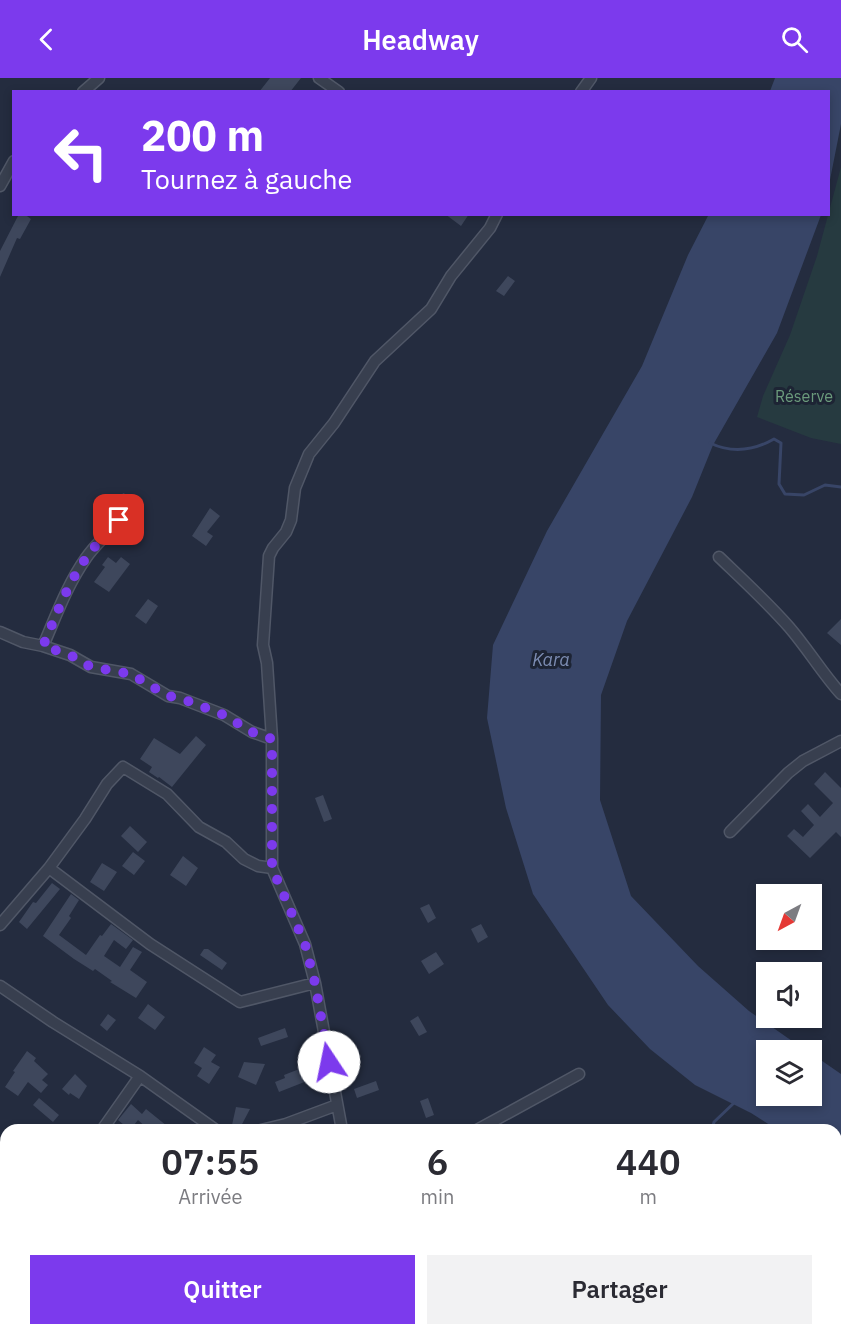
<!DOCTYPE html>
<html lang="fr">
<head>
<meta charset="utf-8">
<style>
	body { margin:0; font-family:"IBM Plex Sans",sans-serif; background:#f2f2f3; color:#2b2b33; height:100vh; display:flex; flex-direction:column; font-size:22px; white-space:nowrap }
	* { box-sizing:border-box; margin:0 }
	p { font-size:20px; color:#7c7c81 }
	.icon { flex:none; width:33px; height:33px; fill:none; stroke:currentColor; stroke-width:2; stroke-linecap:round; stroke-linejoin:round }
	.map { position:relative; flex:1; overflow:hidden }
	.details { position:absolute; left:0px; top:1046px; width:842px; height:212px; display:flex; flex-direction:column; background:#fff; border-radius:18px 18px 0 0; box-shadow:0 3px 9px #0003 }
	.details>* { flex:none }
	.guide { position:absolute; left:12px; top:12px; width:818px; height:126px; border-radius:0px; box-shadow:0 3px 9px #0003; background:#7c3aed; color:#fff; overflow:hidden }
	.needle { width:39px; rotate:221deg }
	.buttons { position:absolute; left:756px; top:806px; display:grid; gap:12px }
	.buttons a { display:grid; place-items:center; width:66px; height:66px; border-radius:0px; background:#fff; box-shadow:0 3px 9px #0003; font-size:30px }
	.pin { position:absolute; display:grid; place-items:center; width:51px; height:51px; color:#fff; margin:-26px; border-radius:12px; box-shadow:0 3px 9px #0006 }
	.me { position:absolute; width:66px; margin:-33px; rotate:349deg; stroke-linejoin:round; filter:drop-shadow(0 0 4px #0008) }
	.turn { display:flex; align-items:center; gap:21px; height:126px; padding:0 30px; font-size:27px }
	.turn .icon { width:78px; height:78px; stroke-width:2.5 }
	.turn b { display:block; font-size:42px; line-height:51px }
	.eta { display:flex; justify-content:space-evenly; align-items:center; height:102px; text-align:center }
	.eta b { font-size:36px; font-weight:600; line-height:42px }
	.button { display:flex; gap:12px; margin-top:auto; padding:12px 30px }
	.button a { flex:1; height:69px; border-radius:0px; background:#7c3aed; color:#fff; font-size:24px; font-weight:600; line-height:69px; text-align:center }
	.button a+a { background:#f2f2f3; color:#2b2b33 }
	header { display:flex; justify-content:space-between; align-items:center; height:78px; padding:0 30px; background:#7c3aed; color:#fff; font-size:27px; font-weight:600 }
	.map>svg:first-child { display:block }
	.green { fill:#263a40 }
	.water { fill:#384567 }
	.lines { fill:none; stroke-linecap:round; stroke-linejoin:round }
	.stream { stroke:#384567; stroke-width:3 }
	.building { fill:#3e475c }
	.minor-casing { stroke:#505767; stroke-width:13 }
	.minor { stroke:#383f4f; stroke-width:10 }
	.route { stroke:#7c3aed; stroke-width:10; stroke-dasharray:0 18 }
	.labels { text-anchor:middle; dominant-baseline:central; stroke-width:6; stroke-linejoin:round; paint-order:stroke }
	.park-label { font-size:16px; fill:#6b9b7c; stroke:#1d2434 }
	.water-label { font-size:18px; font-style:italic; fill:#7c8cb2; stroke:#1d2434 }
</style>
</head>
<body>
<header><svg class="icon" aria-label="back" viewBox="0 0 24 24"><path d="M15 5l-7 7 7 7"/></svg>Headway<svg class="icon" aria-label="search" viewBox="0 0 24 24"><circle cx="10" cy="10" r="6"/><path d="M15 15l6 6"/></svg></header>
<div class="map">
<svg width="841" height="1256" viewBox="0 0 841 1256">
	<rect width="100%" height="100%" fill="#242c3f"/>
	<path class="green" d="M841,89V366L811,360L757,339L763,318L790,257L817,178Z"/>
	<path class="water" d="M775,0H841V46L828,112V14L770,13Z
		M709,136L821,137L777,255L713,367L692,419L627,543L601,617L600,722L631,818L698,888L749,933L805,972H766V1017H812V976L841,996V1124L836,1118V1052L776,1051L751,1035L695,1007L650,971L608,927L533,816L506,730L487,640L493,567L547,453L642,288L688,177Z"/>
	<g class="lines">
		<path class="stream" d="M710,365C731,375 753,373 774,361L781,365L779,406L785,416L804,417L825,407L841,409
			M712,1052L714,1044L735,1024
			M193,1253L218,1255L229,1251
			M26,1256L28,1254L39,1256"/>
	</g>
	<path class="building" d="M270,0H301L290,14H259Z
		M19,136H24L31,141L20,161L17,160L0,199V173Z
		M445,136H469L461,148Z
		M508,198L515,203L504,218L496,213Z
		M123,415L132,419L127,431L118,427Z
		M210,430L220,438L207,454L213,458L206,468L192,458Z
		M108,479L116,485L121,479L130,486L109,514L94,504L105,489L102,487Z
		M148,521L158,528L146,546L135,538Z
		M841,541V567L827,555Z
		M196,658L206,667L172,709L159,699L158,700L149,694L152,689L140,681L154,660L180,676Z
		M825,694L841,710V759L836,754L810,780L787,758L794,751L803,759L814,747L801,733L808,726L820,739L833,725L814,706Z
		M323,717L332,741L324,744L315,720Z
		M130,748L147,764L138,774L121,758Z
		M133,774L145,783L134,797L122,788Z
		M183,778L198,790L186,808L170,797Z
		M102,785L117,794L104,813L90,804Z
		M52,805L60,811L27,851L19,844L33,824L36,825Z
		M71,816L79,822L69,838L71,840L59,857L86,877L100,857L102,858L111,846L133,862L126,871L114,862L104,878L120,889L133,869L142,874L130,892L147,904L136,920L110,904L112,903L95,891L93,893L74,881L43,858Z
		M429,826L436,840L428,845L420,830Z
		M481,846L488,859L478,865L471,851Z
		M204,871H208L227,885L222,892L200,877Z
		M436,874L444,886L429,896L421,883Z
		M148,926L165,939L155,952L138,940Z
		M108,936L116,942L107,953L100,947Z
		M418,938L427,954L419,958L410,943Z
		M285,950L288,959L261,968L258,960Z
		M204,969L216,977L211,984L220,989L209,1006L197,998L202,990L194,985Z
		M27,973L36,980L34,983L48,996L42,1002L48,1007L41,1015L28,1004L18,1018L5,1009L15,994L13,993Z
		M244,984L265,986L256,1007L238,999Z
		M307,988L312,1001L279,1014L275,1004L285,1000L284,997Z
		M75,996L87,1008L79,1021L70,1015L69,1017L62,1011Z
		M376,1003L379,1012L357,1020L354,1011Z
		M39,1020L59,1037L53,1044L33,1027Z
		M428,1020L434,1037L426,1040L420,1023Z
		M131,1026L142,1036L146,1031L172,1052H149L138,1042L130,1052L118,1042Z
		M236,1029L250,1031L240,1050L232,1047Z"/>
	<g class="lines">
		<g class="minor-casing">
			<path id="minor" d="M319,0L339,14
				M83,14L99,0
				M581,14L591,0
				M0,108L14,83
				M719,479C743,502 767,524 789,549C808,571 822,595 841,616
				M0,554L23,564L43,568L70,577L91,589L131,596L168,618L180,620L224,637L252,654L272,661
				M43,568C56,538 67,507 86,480C95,466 109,456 119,442
				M730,754L788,695L803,683L841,663
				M49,790L150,866L240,924L315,905
				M0,847L49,790L85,741L107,706L123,689L167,716L199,749L226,764L244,781L258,788L272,790
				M0,908L53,944L140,998L216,1052
				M102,1052L140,998
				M261,1052L286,1046L337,1027
				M342,1052L315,905L305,866L272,790V661L267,585L263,567L269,478L273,470L286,454L291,442L295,410L309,376L334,345L375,283L431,231L451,198L490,150L497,136
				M477,1052L579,996
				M0,1065L6,1069
				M0,1211L6,1215
				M63,1251L74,1256
				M384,1251V1256
				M487,1251L531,1256
				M120,1256L123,1251
				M190,1256V1251
				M295,1256V1251
				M708,1256L710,1251"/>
		</g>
		<use href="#minor" class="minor"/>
	</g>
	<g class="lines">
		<path class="route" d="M119,442C109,456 95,466 86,480C67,507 56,538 43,568L70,577L91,589L131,596L168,618L180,620L224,637L252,654L272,661V790L305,866L315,905L329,984"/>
	</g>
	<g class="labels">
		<g class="park-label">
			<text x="804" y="318">Réserve</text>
		</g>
		<g class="water-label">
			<text x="551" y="581">Kara</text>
		</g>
	</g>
</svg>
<div class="buttons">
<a><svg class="needle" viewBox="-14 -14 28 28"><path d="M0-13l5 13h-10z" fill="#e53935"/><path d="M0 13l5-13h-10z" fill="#7c7c81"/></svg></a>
<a><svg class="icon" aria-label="sound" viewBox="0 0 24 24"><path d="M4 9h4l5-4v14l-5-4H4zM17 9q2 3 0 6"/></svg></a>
<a><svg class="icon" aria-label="layers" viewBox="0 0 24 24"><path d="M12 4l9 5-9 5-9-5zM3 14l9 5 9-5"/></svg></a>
</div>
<div class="pin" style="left:119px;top:442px;background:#d93025"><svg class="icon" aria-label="arrive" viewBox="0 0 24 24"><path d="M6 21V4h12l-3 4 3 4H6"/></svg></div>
<svg class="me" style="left:329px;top:984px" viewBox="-20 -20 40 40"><circle r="19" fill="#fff"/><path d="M0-13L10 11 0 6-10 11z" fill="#7c3aed"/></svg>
<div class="guide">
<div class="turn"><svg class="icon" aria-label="left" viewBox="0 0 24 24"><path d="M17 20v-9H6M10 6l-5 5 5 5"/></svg><div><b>200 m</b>Tournez à gauche</div></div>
</div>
<section class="details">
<div class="eta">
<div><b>07:55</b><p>Arrivée</p></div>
<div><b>6</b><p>min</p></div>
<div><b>440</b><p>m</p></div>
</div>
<div class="button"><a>Quitter</a><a>Partager</a></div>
</section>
</div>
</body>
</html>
